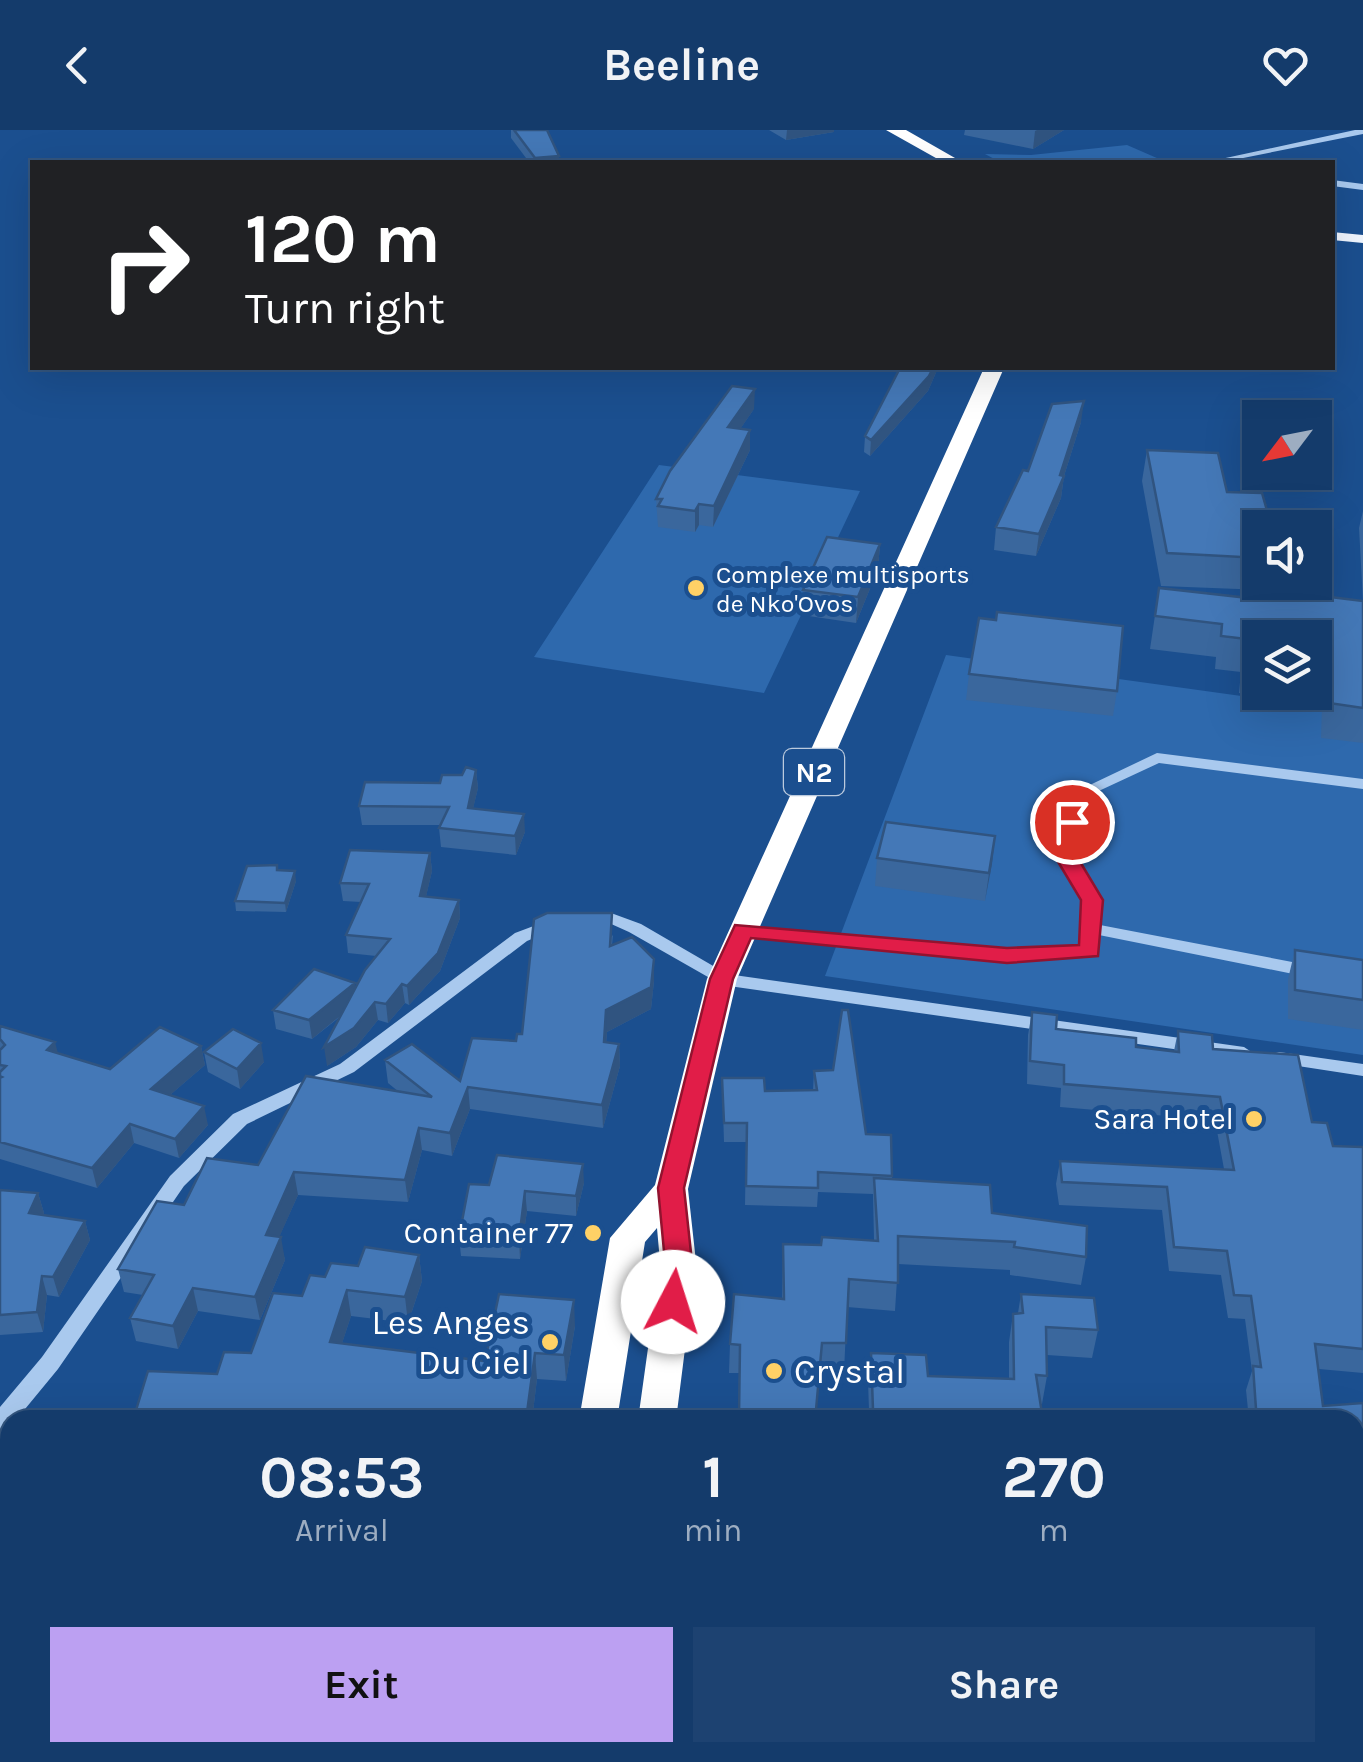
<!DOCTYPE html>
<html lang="en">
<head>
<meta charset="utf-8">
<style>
	body { margin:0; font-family:Karla,sans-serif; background:#1d4271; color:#f1f3f6; height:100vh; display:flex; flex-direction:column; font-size:38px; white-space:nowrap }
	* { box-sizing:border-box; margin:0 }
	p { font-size:32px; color:#9dadc1 }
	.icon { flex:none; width:55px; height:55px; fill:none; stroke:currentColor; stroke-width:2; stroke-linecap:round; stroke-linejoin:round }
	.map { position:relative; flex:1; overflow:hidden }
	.panel { position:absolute; left:0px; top:1280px; width:1365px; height:352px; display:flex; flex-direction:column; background:#143b6b; border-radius:30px 30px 0 0; box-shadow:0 10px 40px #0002,0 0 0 2px #33557e }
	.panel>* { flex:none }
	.top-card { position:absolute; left:30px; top:30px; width:1305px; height:210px; border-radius:0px; box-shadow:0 10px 40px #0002,0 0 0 2px #33557e; background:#202124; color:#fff; overflow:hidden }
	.needle { width:65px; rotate:238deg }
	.controls { position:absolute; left:1242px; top:270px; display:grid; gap:20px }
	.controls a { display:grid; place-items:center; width:90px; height:90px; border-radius:0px; background:#143b6b; box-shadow:0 10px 40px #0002,0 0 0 2px #33557e; font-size:50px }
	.pin { position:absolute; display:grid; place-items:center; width:85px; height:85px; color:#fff; margin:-42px; border:5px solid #fff; border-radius:50%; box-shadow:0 2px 10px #0007 }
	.me { position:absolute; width:110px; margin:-55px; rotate:5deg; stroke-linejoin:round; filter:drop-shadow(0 0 8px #0008) }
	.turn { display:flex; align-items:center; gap:35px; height:210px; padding:0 50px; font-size:45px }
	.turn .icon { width:130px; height:130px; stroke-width:2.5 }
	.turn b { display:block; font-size:70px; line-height:85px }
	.eta { display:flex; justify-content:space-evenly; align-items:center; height:170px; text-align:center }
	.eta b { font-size:60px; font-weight:700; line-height:70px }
	.primary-button { display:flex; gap:20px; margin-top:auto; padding:20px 50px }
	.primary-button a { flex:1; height:115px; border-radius:0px; background:#bca0f2; color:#111; font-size:40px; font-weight:700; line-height:115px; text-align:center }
	.primary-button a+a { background:#1d4271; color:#f1f3f6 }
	header { display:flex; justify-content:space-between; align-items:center; height:130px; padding:0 50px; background:#143b6b; font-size:45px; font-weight:700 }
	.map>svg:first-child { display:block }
	.green { fill:#2e69ad }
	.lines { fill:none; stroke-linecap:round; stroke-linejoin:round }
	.minor { fill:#a9c9ee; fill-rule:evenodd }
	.major { fill:#f0f6ff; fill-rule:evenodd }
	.highway { fill:#fff; fill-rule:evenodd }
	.wall { fill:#3a679d; fill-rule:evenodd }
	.shaded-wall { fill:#305480 }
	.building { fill:#4478b7; stroke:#305480; stroke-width:2.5 }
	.route { fill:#e11d48; stroke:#92132f; stroke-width:2.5 }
	.poi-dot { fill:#ffd166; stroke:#1b4f8f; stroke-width:4 }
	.labels { text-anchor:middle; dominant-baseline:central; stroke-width:10; stroke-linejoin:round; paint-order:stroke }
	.far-poi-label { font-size:25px; fill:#fff; stroke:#1b4f8f; text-anchor:start }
	.shield { fill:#1b4f8f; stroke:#bbcadd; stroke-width:2.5 }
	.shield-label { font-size:28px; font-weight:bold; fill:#fff }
	.poi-label { font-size:30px; fill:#fff; stroke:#1b4f8f; text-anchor:end }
	.near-poi-label { font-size:35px; fill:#fff; stroke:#1b4f8f; text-anchor:end }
</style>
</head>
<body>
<header><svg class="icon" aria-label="back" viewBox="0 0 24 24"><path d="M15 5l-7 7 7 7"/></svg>Beeline<svg class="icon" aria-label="heart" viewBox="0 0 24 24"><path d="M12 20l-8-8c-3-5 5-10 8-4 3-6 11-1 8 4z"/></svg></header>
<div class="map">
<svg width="1363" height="1632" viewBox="0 0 1363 1632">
	<rect width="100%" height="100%" fill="#1b4f8f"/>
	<path class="green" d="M1127,15L1166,32H1000L985,24L1031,25Z
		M659,335L860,361L764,563L534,527Z
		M946,525L1363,583V925L825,846Z"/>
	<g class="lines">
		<path class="minor" d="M1355,0H1363V4L1223,32H1207Z
			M1332,50L1363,54V60L1332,56Z
			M1157,623L1363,649V659L1159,633L1088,666L1070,720L1101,770L1100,795L1313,836L1319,838L1322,842L1319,846L1313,848L1099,805L1096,825L1007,831L743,805L734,800L743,795L1007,819L1081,816L1083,770L1054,720L1073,663Z
			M591,783H611L641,794L727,844L1244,917L1253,923L1244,929L722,855L629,802L609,793L585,792L582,788L585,784Z
			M555,788L564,793L561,797L527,811L354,942L247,994L184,1056L58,1239L16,1290H10L8,1299L0,1302V1277L42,1227L170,1046L233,984L340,934L515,803Z
			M1279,922L1363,934V946L1272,932L1270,928L1272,924Z"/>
		<path class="major" d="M1332,102L1363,105V113L1332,110Z"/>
		<path class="highway" d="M886,0H906L962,32H943Z
			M984,238H1004L737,849L688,1059L696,1132L676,1290H638L660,1132L657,1098L645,1112L617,1290H579L610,1108L655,1055L707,849Z
			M529,1622H573L572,1632H528Z
			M604,1622H648L647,1632H603Z"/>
	</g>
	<path class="wall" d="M511,0H547L559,26V32H529L511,8Z
		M769,0H834V2L786,10Z
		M965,0H1064L1033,19L964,5Z
		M900,238H938L928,261L870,326L864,322L865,306Z
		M754,279L740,299L750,320L713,397L699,395L695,402L658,397L656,369Z
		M1081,292L1064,346L1061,368L1036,426L994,420L996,397L1028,341Z
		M1147,320L1227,362L1260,398V452H1287L1290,462L1363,471L1359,398L1363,381V613L1321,608L1322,574L1239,563L1241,542L1215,539L1216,527L1150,519L1159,458L1264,470V460L1161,456L1142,351ZM1260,508H1315V562H1260Z
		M880,414L878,439L856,493L802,485L803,460Z
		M969,544L1117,561L1113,586L966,570Z
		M476,640L478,658L473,678L525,702L516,725L441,717L439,698L440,695H362L359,676L440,653Z
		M995,706L985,771L875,756L877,728Z
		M430,723L432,741L426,766L459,770L460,788L440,841L409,875L405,873L388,893L378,890L356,917L327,936L341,886L312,909L276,899L273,880L356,858L376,826L348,823L346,805L361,772L343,771L340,753Z
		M278,740L296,751L286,782L236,781L235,771Z
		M613,805L612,815L654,851L651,879L607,902L606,913L619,914L620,936L603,998L470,979L452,1026L422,1020L408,1072L298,1065L279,1107L285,1130L260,1190L198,1181L178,1219L136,1211L130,1188L143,1165L124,1162L118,1139L184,1075L399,962L388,953L385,930L460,951L516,911Z
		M1295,820L1363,830V900L1288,889V849Z
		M1032,882L1056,899L1136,917L1174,921L1178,901L1213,919L1312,992L1333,1016L1363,1017V1243L1319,1239L1323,1276L1363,1273V1430L1355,1429V1290H1249L1246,1260L1252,1241L1245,1189L1228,1188L1221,1145L1169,1141L1162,1080L1059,1075L1056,1054L1060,1031L1224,1039L1215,990L1060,977L1061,958L1027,954L1028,905Z
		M0,896L58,923L110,939L201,916L205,935L170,965L208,995L179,1028L134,1013L97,1058L0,1029Z
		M204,922L264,932L240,959L208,942Z
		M814,941L866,1004L891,1005L892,1049L992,1083L1086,1127L1081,1155L1010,1145V1140L898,1134L895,1181L847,1177L844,1242L820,1241L816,1280H869L868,1251L871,1223L928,1246L1009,1249V1212L1013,1184L1018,1183L1021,1164L1098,1200L1092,1228L1047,1225V1246L1042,1274H1041L1043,1290H738L739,1243H729L730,1214L782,1168L783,1114L821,1115L874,1110L873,1064L818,1062L817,1077L745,1075L746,1012H724L722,948L765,961L813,960Z
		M584,1053L576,1086L527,1081L520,1129L461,1126L459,1107L489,1055Z
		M0,1060L38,1063L44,1083L43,1085L85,1091L90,1110L59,1167L47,1165L43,1202L0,1205Z
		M419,1125L422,1151L408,1193L351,1186L342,1213L485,1231L575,1196L566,1251L537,1249L532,1290H133L217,1244L251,1223L302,1166L325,1147L358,1136Z
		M0,1495L10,1497V1543L0,1540Z
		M0,1555L10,1556V1622H119L115,1632H0Z
		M329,1622H502L501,1632H331Z
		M679,1622H821L820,1632H679Z"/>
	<path class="shaded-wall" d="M787,0H834V2L786,10Z
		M1037,0H1064L1033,19L1035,1Z
		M559,26V32H535V28Z
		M933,238H938L928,261L870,326L871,310Z
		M755,259L754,279L728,317V297Z
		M1084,271L1081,292L1064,346L1061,368L1036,426L1039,404Z
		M750,300V320L713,397L714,376Z
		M699,374V395L695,402V381Z
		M880,414L878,439L856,493L858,467Z
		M476,640L478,658L469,696L468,678Z
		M524,684L525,702L516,725L515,706Z
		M995,706L992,734L985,771L989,743Z
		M430,723L432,741L422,784L420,766Z
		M295,741L296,751L286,782L285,773Z
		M459,770L460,788L440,841L409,875L407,856Z
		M654,829V851L651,879L607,902L605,935L604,912L606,880Z
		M355,853L357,872L312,909L309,890Z
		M402,854L405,873L388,893L386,874Z
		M375,872L378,890L356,917L327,936L324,917Z
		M55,912L60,931L47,920Z
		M261,913L264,932L240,959L237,939Z
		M619,914L620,936L603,998L602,975Z
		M201,916L205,935L155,978L151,959Z
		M468,957L470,979L452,1026L450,1003Z
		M204,976L208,995L179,1028L175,1009Z
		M130,994L134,1013L97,1058L92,1038Z
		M419,998L422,1020L408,1072L405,1050Z
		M583,1034L584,1053L576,1086V1066Z
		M294,1042L298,1065L270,1128L266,1105Z
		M525,1061L527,1081L520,1129L519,1109Z
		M38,1063L44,1083L34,1102L29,1083Z
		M85,1091L90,1110L59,1167L53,1147Z
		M281,1107L285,1130L260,1190L255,1167Z
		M419,1125L422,1151L408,1193L405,1167Z
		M42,1146L47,1165L43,1202L37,1182Z
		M193,1158L198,1181L178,1219L173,1196Z
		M347,1160L351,1186L334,1238L330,1212Z
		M574,1170L575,1196L566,1251L564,1225Z
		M535,1223L537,1249L532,1290H526Z
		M5,1349L10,1363V1383L0,1402V1358Z
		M105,1622H119L115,1632H101Z
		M310,1622H317L319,1632H308Z
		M495,1622H502L501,1632H494Z"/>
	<path class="building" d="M514,0H547L559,26L535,28Z
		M900,238H933L929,246L871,310L865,306Z
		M732,256L755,259L728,297L750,300L714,376L699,374L695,381L658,376L662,369H656L670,341Z
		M1084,271L1060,345L1064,346L1039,404L996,397L1023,340L1028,341L1052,274Z
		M1147,320L1218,323L1227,362L1262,363L1272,398H1260V428L1167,423Z
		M827,407L880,414L858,467L803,460Z
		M1269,452H1287L1290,462L1363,471V578L1329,573L1330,540L1315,538V508H1260V531L1246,530L1247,509L1221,506L1222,494L1155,486L1159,458L1267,470Z
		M997,482L1123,496L1117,561L969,544L979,488L996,490Z
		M466,637L476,640L468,678L524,684L515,706L439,698L449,677L359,676L365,652L440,653L442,645H462Z
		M886,692L995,706L989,743L877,728Z
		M350,720L430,723L420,766L459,770L438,823L407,856L402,854L386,874L375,872L354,898L324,917L365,840L390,809L346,805L369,754L340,753Z
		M277,735V740L295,741L285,773L235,771L247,736Z
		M547,783H612L610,816L632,807L654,829L651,857L606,880L604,912L619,914L602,975L468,957L450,1003L419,998L405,1050L294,1042L266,1105L281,1107L255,1167L193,1158L173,1196L130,1188L154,1145L118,1139L157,1071L184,1075L207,1028L258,1035L306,946L432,967L385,930L412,914L460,951L472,908L516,911L517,904H522L534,789Z
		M1295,820L1363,830V870L1295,860Z
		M314,839L355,853L309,890L273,880Z
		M842,880H848L866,1004L891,1005L892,1046L818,1042V1058L746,1056L747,993H724L722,948H764L765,961L817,960L814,941L833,940Z
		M1032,882L1057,885L1056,899L1136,908V917L1179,922L1178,901L1212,905L1213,919L1298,925L1312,992L1327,993L1333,1016L1363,1017V1219L1315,1214L1323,1276L1363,1273V1406L1355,1405V1290H1313L1311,1285L1256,1279L1253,1236L1261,1237L1251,1166L1234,1165L1227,1121L1174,1117L1167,1057L1062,1052L1060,1031L1234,1040L1220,967L1064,954V935L1030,931Z
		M0,896L55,912L47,920L110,939L160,897L201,916L151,959L204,976L175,1009L130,994L92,1038L0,1012V948L2,947L0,946V942L6,936L0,935V920L5,915L0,909Z
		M233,899L261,913L237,939L204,922Z
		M497,1025L583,1034L576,1066L525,1061L519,1109L459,1107L469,1054L489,1055Z
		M874,1048L990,1055L992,1083L1087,1096L1086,1127L1014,1117L1015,1112L898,1106V1153L849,1149L846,1213H822L816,1280H873L871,1223L926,1225L928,1246L1014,1249L1013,1184L1023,1183L1021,1164L1094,1168L1098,1200L1046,1197L1047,1246L1036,1245L1043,1290H754V1288L739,1287L740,1215L730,1214L734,1164L784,1169L783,1114L821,1115L822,1107L878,1111Z
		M0,1060L38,1063L29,1083L85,1091L53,1147L42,1146L37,1182L0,1185Z
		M365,1117L419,1125L405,1167L347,1160L330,1212L485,1231L499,1164L574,1170L564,1225L535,1223L526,1290H308L254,1282L251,1290H133L148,1241L217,1244L224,1222L251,1223L273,1163L302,1166L310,1145L325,1147L331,1133L358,1136Z
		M0,1495L10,1497V1519L0,1517Z
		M1355,1544H1360V1549H1363V1632H1333L1331,1625H1340L1339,1622H1355Z
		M0,1555L10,1556V1616L0,1615Z
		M40,1622H105L101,1632H37Z
		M197,1622H310L308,1632H194Z
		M368,1622H495L494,1632H366Z
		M686,1622H821L820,1632H685Z
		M953,1622H1233L1234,1632H946V1625L953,1626Z"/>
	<path class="route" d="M1072,685L1082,692L1073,720L1103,770L1098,826L1007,833L751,808L733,849L684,1058L692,1132L683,1179L673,1182L663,1179L659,1172L665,1132L658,1058L710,849L735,795L1007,818L1079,815L1081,770L1051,720L1061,692Z"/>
	<g class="poi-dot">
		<circle cx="696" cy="458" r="10"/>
		<circle cx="1254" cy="989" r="10"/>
		<circle cx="593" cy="1103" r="10"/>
		<circle cx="550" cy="1212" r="10"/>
		<circle cx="774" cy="1241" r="10"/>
	</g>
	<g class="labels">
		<g class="far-poi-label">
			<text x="716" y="444">Complexe multisports<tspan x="716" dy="29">de Nko'Ovos</tspan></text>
		</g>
		<rect class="shield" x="784" y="619" width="60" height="46" rx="8"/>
		<g class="shield-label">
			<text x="814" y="642">N2</text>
		</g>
		<g class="poi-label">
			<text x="1234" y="989">Sara Hotel</text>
			<text x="573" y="1103">Container 77</text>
		</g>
		<g class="near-poi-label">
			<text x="530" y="1192">Les Anges<tspan x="530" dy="40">Du Ciel</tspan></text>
			<text x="794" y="1241" text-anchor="start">Crystal</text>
		</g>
	</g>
</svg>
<div class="controls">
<a><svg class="needle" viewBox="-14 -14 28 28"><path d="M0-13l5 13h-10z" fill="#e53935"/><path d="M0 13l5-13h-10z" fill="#9dadc1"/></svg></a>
<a><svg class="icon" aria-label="sound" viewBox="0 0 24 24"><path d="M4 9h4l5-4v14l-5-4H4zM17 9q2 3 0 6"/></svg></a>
<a><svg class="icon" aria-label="layers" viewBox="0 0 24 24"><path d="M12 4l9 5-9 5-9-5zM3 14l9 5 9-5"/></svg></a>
</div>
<div class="pin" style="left:1072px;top:692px;background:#d93025"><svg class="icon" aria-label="arrive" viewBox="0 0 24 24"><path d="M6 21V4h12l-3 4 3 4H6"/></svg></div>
<svg class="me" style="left:673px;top:1172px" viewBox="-20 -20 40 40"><circle r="19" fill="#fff"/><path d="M0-13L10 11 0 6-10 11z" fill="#e11d48"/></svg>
<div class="top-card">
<div class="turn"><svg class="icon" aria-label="right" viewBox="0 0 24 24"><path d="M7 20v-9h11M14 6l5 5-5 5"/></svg><div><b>120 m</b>Turn right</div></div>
</div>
<section class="panel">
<div class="eta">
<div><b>08:53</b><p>Arrival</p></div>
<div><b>1</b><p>min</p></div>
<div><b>270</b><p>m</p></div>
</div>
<div class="primary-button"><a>Exit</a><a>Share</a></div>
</section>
</div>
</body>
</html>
